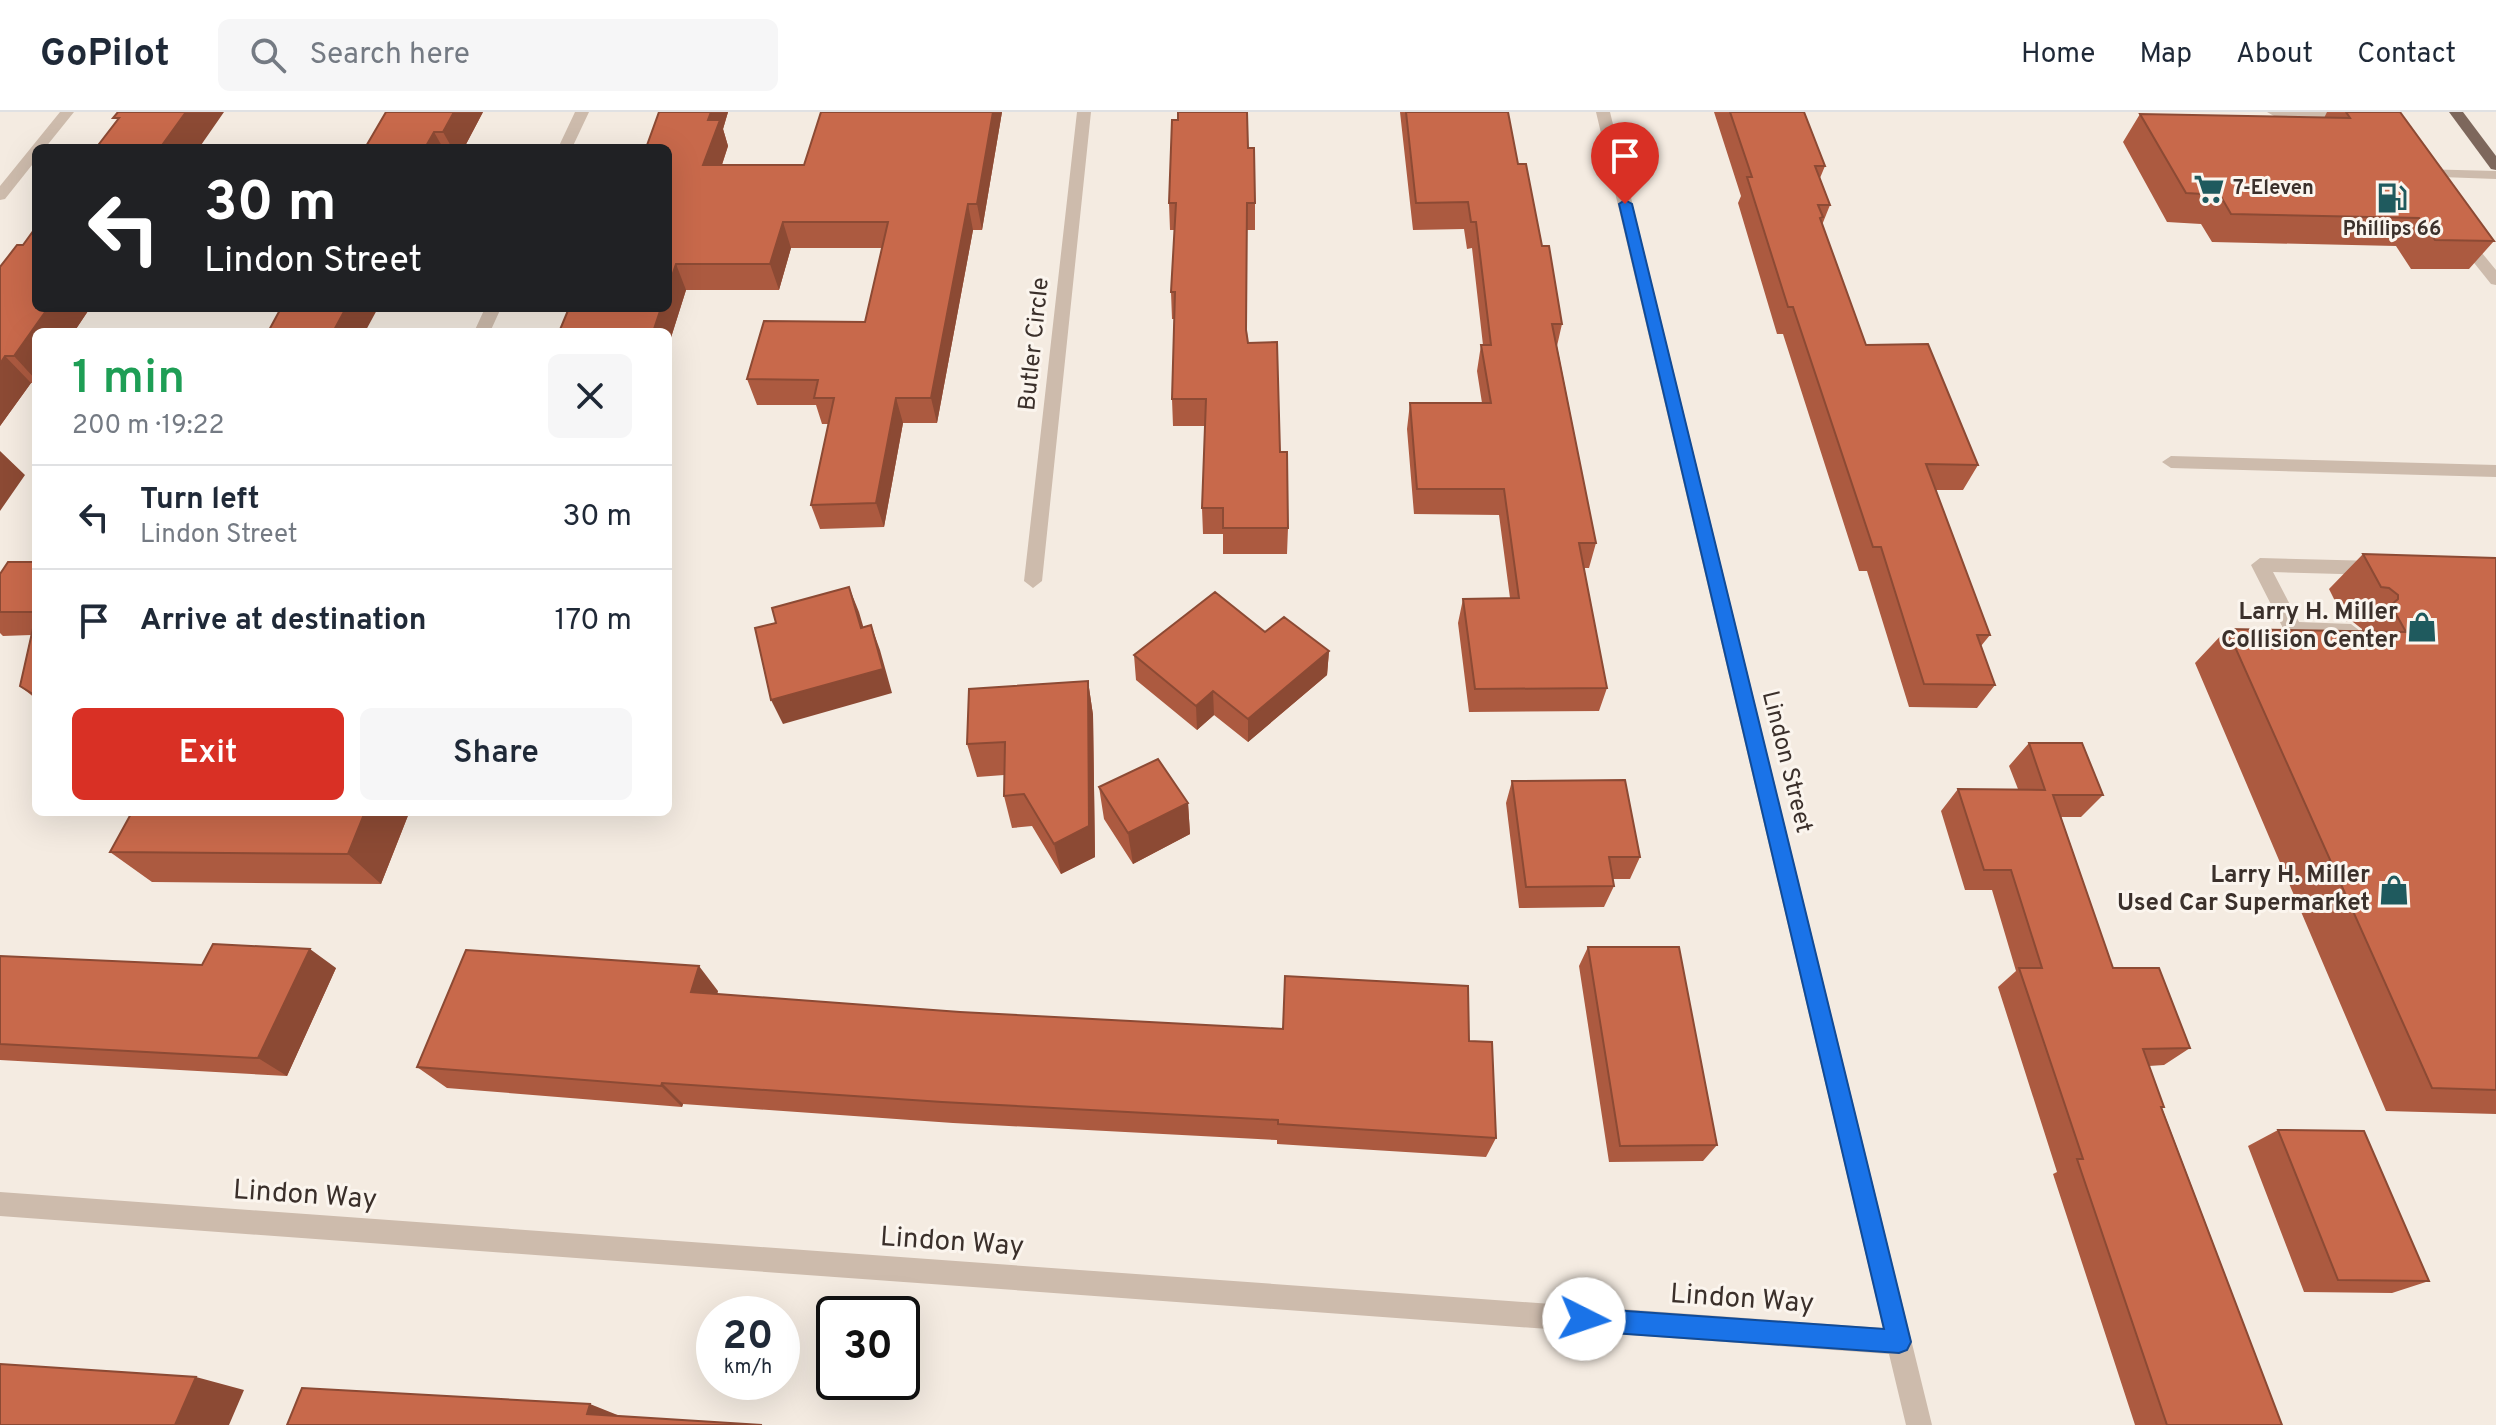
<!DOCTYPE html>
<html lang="en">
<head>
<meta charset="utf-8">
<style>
	body { margin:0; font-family:Overpass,sans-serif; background:#f6f6f7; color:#1f2937; height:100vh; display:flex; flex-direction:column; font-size:30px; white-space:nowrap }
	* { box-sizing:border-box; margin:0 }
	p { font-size:26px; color:#747a83 }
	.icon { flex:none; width:44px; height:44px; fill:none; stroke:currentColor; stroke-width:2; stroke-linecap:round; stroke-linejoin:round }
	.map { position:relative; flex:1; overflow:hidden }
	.sheet { position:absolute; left:32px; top:216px; width:640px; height:488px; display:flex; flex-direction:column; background:#fff; border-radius:12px; box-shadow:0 8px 32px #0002 }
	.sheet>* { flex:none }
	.top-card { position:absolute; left:32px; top:32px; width:640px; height:168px; border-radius:12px; box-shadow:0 8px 32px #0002; background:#202124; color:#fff; overflow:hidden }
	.speed { position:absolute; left:696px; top:1184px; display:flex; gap:16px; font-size:40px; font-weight:700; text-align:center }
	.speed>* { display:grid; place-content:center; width:104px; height:104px; border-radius:50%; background:#fff; box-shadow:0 8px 32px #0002; line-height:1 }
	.speed small { font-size:20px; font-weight:400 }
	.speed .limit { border:4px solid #111; border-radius:12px; background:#fff; color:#111 }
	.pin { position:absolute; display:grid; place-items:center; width:68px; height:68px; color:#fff; margin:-82px -34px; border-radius:50% 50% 50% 0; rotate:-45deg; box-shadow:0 0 8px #0007 }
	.pin .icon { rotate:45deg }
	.me { position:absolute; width:88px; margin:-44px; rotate:94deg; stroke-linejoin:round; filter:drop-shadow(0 0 6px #0008) }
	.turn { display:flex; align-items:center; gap:28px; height:168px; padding:0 40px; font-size:36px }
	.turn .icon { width:104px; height:104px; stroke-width:2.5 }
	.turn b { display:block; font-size:56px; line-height:68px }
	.round { display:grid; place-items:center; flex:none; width:84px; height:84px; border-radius:12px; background:#f6f6f7 }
	.headline { display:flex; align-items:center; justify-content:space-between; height:136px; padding:0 40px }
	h1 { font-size:48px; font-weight:600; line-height:60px; color:#1e9e55 }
	.action { display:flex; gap:16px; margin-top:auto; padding:16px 40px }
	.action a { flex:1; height:92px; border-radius:12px; background:#d93025; color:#fff; font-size:32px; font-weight:600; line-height:92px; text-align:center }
	.action a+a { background:#f6f6f7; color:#1f2937 }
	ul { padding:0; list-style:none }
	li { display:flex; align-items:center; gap:24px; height:104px; padding:0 40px; border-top:2px solid #e0e1e3 }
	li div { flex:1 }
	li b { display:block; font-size:30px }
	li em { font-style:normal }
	header { display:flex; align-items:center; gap:48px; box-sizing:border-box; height:112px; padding:0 40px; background:#fff; border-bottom:2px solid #e0e1e3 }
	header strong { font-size:38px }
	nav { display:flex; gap:44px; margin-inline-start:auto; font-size:28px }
	.search { width:560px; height:72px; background:#f6f6f7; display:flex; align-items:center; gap:20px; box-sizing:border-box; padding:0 28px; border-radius:12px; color:#747a83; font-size:30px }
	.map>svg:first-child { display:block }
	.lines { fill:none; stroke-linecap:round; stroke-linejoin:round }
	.lane { fill:#cdbbac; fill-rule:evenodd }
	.street { fill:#cdbbac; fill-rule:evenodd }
	.primary { fill:#7d675c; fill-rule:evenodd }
	.wall { fill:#ac5a40 }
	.shaded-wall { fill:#8c4a34 }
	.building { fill:#c8694b; stroke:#8c4a34; stroke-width:2 }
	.route { fill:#1a73e8; stroke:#114b97; stroke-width:2 }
	.labels { text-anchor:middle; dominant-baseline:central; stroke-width:6; stroke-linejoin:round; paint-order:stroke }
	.far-poi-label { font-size:20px; font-weight:bold; fill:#3b302b; stroke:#fbf5ee; text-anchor:start }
	.street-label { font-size:24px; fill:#3b302b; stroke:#fbf5ee }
	.poi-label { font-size:24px; font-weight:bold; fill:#3b302b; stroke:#fbf5ee; text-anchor:end }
	.near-street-label { font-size:28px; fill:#3b302b; stroke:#fbf5ee }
</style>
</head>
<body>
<header>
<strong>GoPilot</strong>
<div class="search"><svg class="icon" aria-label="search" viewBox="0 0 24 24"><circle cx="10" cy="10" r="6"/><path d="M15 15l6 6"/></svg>Search here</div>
<nav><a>Home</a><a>Map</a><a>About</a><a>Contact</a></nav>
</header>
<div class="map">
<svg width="2496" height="1313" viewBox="0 0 2496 1313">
	<rect width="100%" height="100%" fill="#f4ebe1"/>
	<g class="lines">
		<path class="lane" d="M2267,0H2360L2361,2L2354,6L2274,4Z
			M2419,57L2496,59V67L2414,64L2412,61Z
			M2463,122L2468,124L2496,158V173L2491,172L2455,127Z
			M2171,344L2496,353V365L2171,356L2162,350Z
			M2260,446L2377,449L2386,456L2377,463L2273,460L2299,510L2351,512L2360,519L2351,526L2293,524L2286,522L2251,453Z"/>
		<path class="street" d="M60,0H74L45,36H36V48L5,87L0,88V74Z
			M575,0H589L572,36H558Z
			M1077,0H1091L1042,469L1033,476L1024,469Z
			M1596,0H1610L1932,1313H1906L1889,1242L0,1104V1080L1883,1216Z
			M485,196H501L490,220H474Z"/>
		<path class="primary" d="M2449,0H2463L2496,44V58L2491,57Z"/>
	</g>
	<path class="wall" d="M483,0L464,36H365Z
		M659,0H728L723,17L728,34L722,53H804L1002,0L982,118H973L937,311H903L884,415L820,417L811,393L829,312H822L816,293H757L747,267L865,210L882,136H791L779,178H686L668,235V196Z
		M1400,0H1508L1518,52L1542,134L1562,212L1557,234L1596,431L1589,456H1584L1607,576L1599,599L1469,600L1458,511L1463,487L1510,486L1499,403L1414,402L1407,317L1410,291H1482L1477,259L1481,233H1483L1472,136L1467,137L1464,117L1413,118Z
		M1714,0H1804L1825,54L1820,66L1830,93L1822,113L1866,233L1978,353L1963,378H1936L1990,523L1981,534L1995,573L1977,596L1909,595L1867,459H1859L1783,222H1777L1738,91L1741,84Z
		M2327,0H2346L2494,129L2469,157H2411L2396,134L2212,130L2201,112L2167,110L2123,30L2140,2L2324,6Z
		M1248,36L1255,91V118H1247V220L1248,231L1280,340L1288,416L1287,442H1223V422H1203L1202,396L1205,314H1173L1172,287L1174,207H1172L1171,180L1175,118H1170L1169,91Z
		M23,133L36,196H90L74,220H36V271H31L0,314V155Z
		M2363,442L2496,446V1002L2386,999L2195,551L2227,517L2362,520V517L2353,510L2345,509L2329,477Z
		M36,450V587L20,574L31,523L3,524L0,521V462Z
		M1265,520L1329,539L1327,563L1248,630L1214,603L1197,618L1136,568L1134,543Z
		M1088,569L1093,603L1095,745L1061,762L1032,714L1012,716L1004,684V663L977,665L967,632Z
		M2029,631L2103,683L2081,705H2061L2113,856L2190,936L2164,953L2149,954L2164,995L2162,996L2282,1313H2135L2053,1062L2057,1060L1998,875L2016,859L1992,778H1965L1941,699L1958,677H2018L2009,654Z
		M1512,669L1640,745L1630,767H1613L1614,774L1604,795L1519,796L1506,691Z
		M1099,675L1188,691L1190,722L1133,752L1104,707Z
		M409,701L381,772L152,770L110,740Z
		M1588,835L1717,1033L1703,1049L1609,1050L1579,854Z
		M0,844L202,853L336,856L287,964L0,948Z
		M718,879L717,882L960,900L1469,929L1496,1026L1486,1045L1277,1032V1028L953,1011L683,992L682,995L447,976L417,955Z
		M2278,1018L2429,1169L2392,1181L2304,1180L2248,1034Z"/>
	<path class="shaded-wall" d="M186,0H224L199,36H160Z
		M454,0H483L464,36H452L443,20Z
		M711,0H728L723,17L728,34L713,79L703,53L708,8Z
		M993,0H1002L982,118L977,92Z
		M434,20L443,36H425Z
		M968,92L973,118L937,311L931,286Z
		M783,110L791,136L779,178L770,152Z
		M676,152L686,178L668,235V220H653L661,196H668V176Z
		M48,196H90L74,220H36V268L14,244Z
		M346,196H378L365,220H333Z
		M5,244L31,271L0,314V252Z
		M896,286L903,311L884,415L876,391Z
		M0,339L25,363L0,399Z
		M849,475L859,500L871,541L861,516Z
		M871,513L880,538L892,581L783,612L771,588Z
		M1329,539L1327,563L1248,630V607Z
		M1088,569L1093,603L1095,745L1061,762L1054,732Z
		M1213,579L1214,603L1197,618L1196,594Z
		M1188,691L1190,722L1133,752L1128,721Z
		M365,700H408L409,701L381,772L348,742Z
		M310,837L336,856L287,964L258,946Z
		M699,854L718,879L710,904L691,880Z
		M662,971L683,992L682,995L661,974Z
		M196,1265L244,1278L229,1313H175Z
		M590,1292L620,1304L587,1302Z"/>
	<path class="building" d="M118,0H186L160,36H96L119,6H113Z
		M386,0H454L443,20H434L425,36H365Z
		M659,0H711L708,8H720L703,53H804L821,0H993L977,92H968L931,286H896L876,391L811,393L834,286H814L818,268L747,267L764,209L865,210L888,110H783L770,152H676L668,176V36H646Z
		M1178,0H1247L1248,36H1254L1255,91H1247L1246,218L1248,231L1277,230L1280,340H1287L1288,416H1223V396H1202L1206,287H1172L1175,180H1171L1176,91H1169L1172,8H1178Z
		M1406,0H1508L1518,52H1526L1542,134H1549L1562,212H1552L1596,431H1579L1607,576L1475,577L1463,487L1519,486L1504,377H1417L1410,291H1491L1481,233H1491L1476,110H1471L1468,90L1416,91Z
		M1730,0H1804L1825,54H1815L1830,93H1818L1823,105L1820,106L1866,233L1928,232L1978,353L1926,352L1990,523H1977L1995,573L1924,572L1881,435H1873L1793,195H1788L1747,65H1752Z
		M2346,0H2400L2494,129L2435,128L2419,106L2231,102L2220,83L2186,81L2140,2L2350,6Z
		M36,115V196H48L14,244H5L0,252V155L17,133H23Z
		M281,196H346L333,220H268Z
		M569,196H661L653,220H559Z
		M2363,442L2496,446V978L2432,976L2227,517L2406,520L2391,493L2398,487V483L2389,476L2381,475Z
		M8,450H36V500H0V462Z
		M849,475L861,516L871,513L883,557L771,588L755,516L776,511L772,496Z
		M1215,480L1265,520L1284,505L1329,539L1248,607L1213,579L1196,594L1134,543Z
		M36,503V584L20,574Z
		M1088,569L1089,714L1054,732L1024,682L1004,684L1005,630L967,632L969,577Z
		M2029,631H2082L2103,683H2053L2113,856H2159L2190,936L2143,937L2164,995H2161L2282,1313H2167L2077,1047H2083L2019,856H2042L2011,758H1984L1958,677L2045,678Z
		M1158,647L1188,691L1128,721L1099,675Z
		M1625,668L1640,745H1609L1614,774L1526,775L1512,669Z
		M132,700H365L348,742L110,740Z
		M213,832L310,837L258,946L0,932V844L202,853Z
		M1588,835H1679L1717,1033L1620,1034Z
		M466,838L699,854L691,880L960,900L1283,917L1285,864L1468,874L1469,929L1492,930L1496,1026L1278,1012V1008L942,990L662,971L661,974L417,955Z
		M2278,1018L2364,1019L2429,1169L2338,1168Z
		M0,1252L196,1265L175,1313H0Z
		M302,1276L590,1292L587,1302L762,1313H287Z"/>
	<path class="route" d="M1625,88L1632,92L1911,1230L1907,1238L1899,1241L1584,1219L1576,1215L1573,1207L1576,1199L1584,1196L1884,1217L1619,92Z"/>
	<defs>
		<g id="supermarket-bare" transform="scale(2.4)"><path d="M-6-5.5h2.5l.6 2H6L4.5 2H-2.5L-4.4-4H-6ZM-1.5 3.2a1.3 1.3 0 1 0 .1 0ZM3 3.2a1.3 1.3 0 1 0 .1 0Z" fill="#1f5a5e" stroke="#fbf5ee" stroke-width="2.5" paint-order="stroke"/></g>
		<g id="fuel-bare" transform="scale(2.4)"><path d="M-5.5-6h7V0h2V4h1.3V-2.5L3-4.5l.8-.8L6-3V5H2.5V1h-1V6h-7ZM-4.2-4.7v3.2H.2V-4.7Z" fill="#1f5a5e" stroke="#fbf5ee" stroke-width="2.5" paint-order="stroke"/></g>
		<g id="shop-bare" transform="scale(2.4)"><path d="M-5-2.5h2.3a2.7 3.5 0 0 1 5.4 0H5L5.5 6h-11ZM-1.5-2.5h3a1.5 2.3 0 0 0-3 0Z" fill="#1f5a5e" stroke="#fbf5ee" stroke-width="2.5" paint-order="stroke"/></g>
	</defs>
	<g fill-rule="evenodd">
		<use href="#supermarket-bare" x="2209" y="77"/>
		<use href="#fuel-bare" x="2392" y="86"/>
		<use href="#shop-bare" x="2422" y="515"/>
		<use href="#shop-bare" x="2394" y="778"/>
	</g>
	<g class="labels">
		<g class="far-poi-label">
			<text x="2233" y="77">7-Eleven</text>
			<text x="2392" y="118" text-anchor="middle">Phillips 66</text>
		</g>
		<g class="street-label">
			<text transform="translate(1035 232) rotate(-84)">Butler Circle</text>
			<text transform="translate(1786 650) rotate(76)">Lindon Street</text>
		</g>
		<g class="poi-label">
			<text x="2398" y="501">Larry H. Miller<tspan x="2398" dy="28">Collision Center</tspan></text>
			<text x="2370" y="764">Larry H. Miller<tspan x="2370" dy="28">Used Car Supermarket</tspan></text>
		</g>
		<g class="near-street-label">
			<text transform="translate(305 1084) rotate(4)">Lindon Way</text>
			<text transform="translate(952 1131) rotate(4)">Lindon Way</text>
			<text transform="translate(1742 1188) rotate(4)">Lindon Way</text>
		</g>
	</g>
</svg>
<div class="speed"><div>20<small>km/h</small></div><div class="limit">30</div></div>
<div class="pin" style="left:1625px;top:92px;background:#d93025"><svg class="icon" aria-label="arrive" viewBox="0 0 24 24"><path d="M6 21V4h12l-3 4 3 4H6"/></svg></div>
<svg class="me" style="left:1584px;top:1207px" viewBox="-20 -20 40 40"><circle r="19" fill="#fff"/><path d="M0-13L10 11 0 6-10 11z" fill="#1a73e8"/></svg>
<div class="top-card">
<div class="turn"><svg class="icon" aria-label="left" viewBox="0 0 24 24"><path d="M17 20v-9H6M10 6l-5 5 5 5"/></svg><div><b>30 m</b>Lindon Street</div></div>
</div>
<section class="sheet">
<div class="headline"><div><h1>1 min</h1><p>200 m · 19:22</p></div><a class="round"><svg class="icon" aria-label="close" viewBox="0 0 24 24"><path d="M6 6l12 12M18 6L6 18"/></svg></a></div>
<ul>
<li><svg class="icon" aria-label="left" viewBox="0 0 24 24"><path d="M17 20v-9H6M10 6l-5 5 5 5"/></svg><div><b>Turn left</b><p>Lindon Street</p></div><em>30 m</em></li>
<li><svg class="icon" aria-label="arrive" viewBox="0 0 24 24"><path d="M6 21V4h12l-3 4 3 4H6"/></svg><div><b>Arrive at destination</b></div><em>170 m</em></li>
</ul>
<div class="action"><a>Exit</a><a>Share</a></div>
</section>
</div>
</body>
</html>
